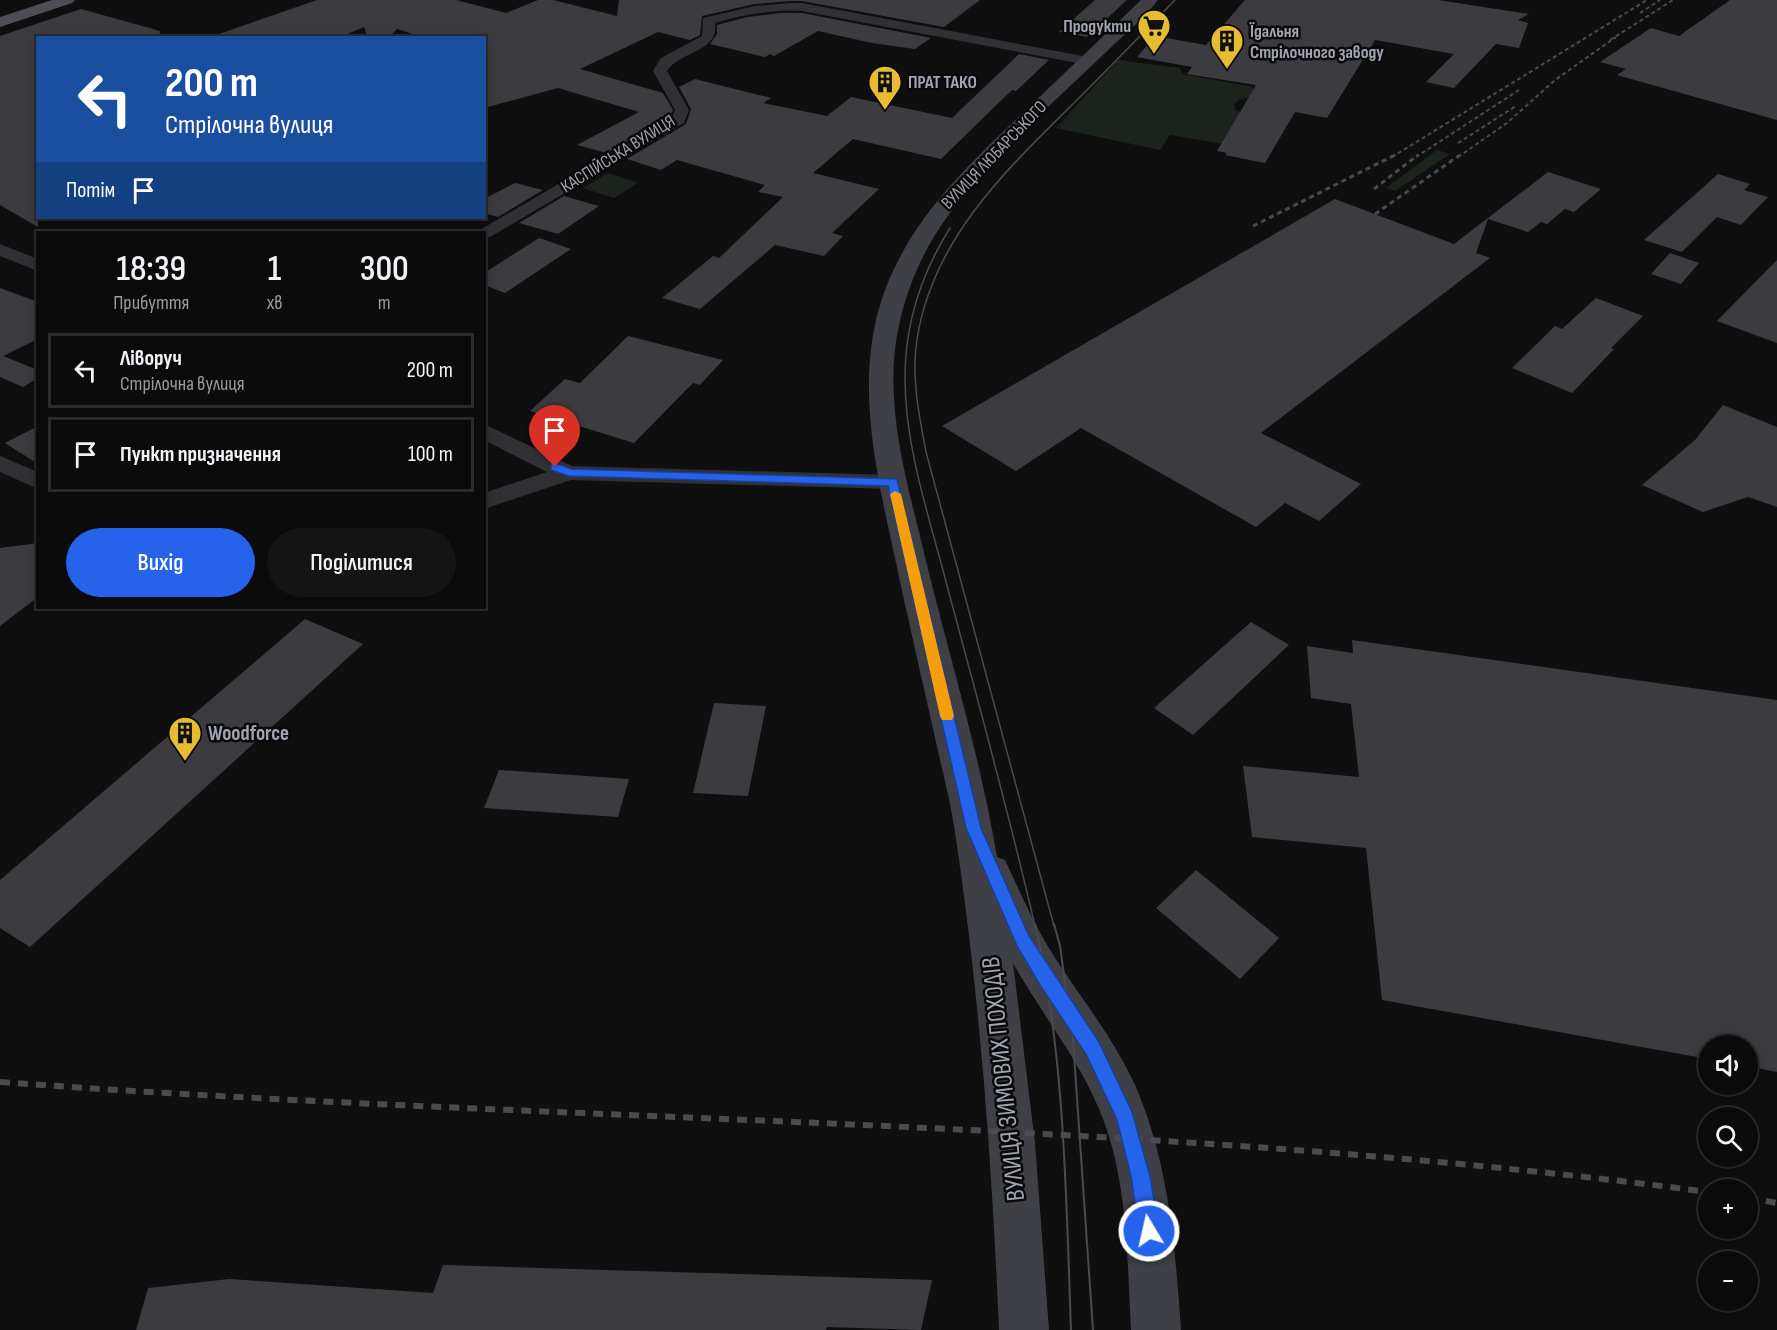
<!DOCTYPE html>
<html lang="uk">
<head>
<meta charset="utf-8">
<style>
	body { margin:0; font-family:"Sofia Sans Condensed",sans-serif; background:#141415; color:#f1f3f6; height:100vh; display:flex; flex-direction:column; font-size:22px; white-space:nowrap }
	* { box-sizing:border-box; margin:0 }
	p { font-size:20px; color:#9a9b9d }
	.icon { flex:none; width:33px; height:33px; fill:none; stroke:currentColor; stroke-width:2; stroke-linecap:round; stroke-linejoin:round }
	.map { position:relative; flex:1; overflow:hidden }
	.side { position:absolute; left:36px; top:231px; width:450px; height:378px; display:flex; flex-direction:column; background:#0b0b0c; border-radius:0px; box-shadow:0 3px 15px #0003,0 0 0 2px #2b2b2d }
	.side>* { flex:none }
	.guide { position:absolute; left:36px; top:36px; width:450px; height:183px; border-radius:0px; box-shadow:0 3px 15px #0003,0 0 0 2px #2b2b2d; background:#1a4fa0; color:#fff; overflow:hidden }
	.controls { position:absolute; left:1698px; top:1035px; display:grid; gap:12px }
	.controls a { display:grid; place-items:center; width:60px; height:60px; border-radius:50%; background:#0b0b0c; box-shadow:0 3px 15px #0003,0 0 0 2px #2b2b2d; font-size:30px }
	.pin { position:absolute; display:grid; place-items:center; width:51px; height:51px; color:#fff; margin:-62px -26px; border-radius:50% 50% 50% 0; rotate:-45deg; box-shadow:0 0 6px #0007 }
	.pin .icon { rotate:45deg }
	.me { position:absolute; width:66px; margin:-33px; rotate:351deg; stroke-linejoin:round; filter:drop-shadow(0 0 4px #0008) }
	.turn { display:flex; align-items:center; gap:21px; height:126px; padding:0 30px; font-size:27px }
	.turn .icon { width:78px; height:78px; stroke-width:2.5 }
	.turn b { display:block; font-size:42px; line-height:51px }
	.then { display:flex; align-items:center; height:57px; padding:0 30px; background:#0003; gap:12px; font-size:22px }
	.eta { display:flex; justify-content:space-evenly; align-items:center; height:102px; text-align:center }
	.eta b { font-size:36px; font-weight:600; line-height:42px }
	.button { display:flex; gap:12px; margin-top:auto; padding:12px 30px }
	.button a { flex:1; height:69px; border-radius:36px; background:#2563eb; color:#fff; font-size:24px; font-weight:600; line-height:69px; text-align:center }
	.button a+a { background:#141415; color:#f1f3f6 }
	ul { padding:0; list-style:none }
	li { display:flex; align-items:center; gap:18px; height:75px; margin:0 12px 9px; padding:0 18px; border:3px solid #2b2b2d; border-radius:0px }
	li div { flex:1 }
	li b { display:block; font-size:22px }
	li em { font-style:normal }
	.map>svg:first-child { display:block }
	.green { fill:#1c231d }
	.building { fill:#3c3c40 }
	.lines { fill:none; stroke-linecap:round; stroke-linejoin:round }
	.street { fill:#313135; fill-rule:evenodd }
	.secondary { fill:#3f4045; fill-rule:evenodd }
	.primary { fill:#4d4d54; fill-rule:evenodd }
	.tram-far1 { stroke:#4a4b50; stroke-width:1.5 }
	.tram { stroke:#4a4b50; stroke-width:2 }
	.rail-far2 { stroke:#4a4b50; stroke-width:2; stroke-dasharray:4 3; stroke-linecap:butt }
	.rail-far1 { stroke:#4a4b50; stroke-width:3; stroke-dasharray:5 4; stroke-linecap:butt }
	.rail { stroke:#4a4b50; stroke-width:6; stroke-dasharray:10 8; stroke-linecap:butt }
	.route { fill:#2563eb; stroke:#184099; stroke-width:1.5 }
	.slow { fill:#f59e0b }
	.labels { text-anchor:middle; dominant-baseline:central; stroke-width:5; stroke-linejoin:round; paint-order:stroke }
	.far-poi-label { font-size:18px; font-weight:bold; fill:#a1a4b1; stroke:#0a0a0b; text-anchor:start }
	.far-street-label { font-size:18px; fill:#a1a4b1; stroke:#0a0a0b }
	.poi-label { font-size:21px; font-weight:bold; fill:#a1a4b1; stroke:#0a0a0b; text-anchor:start }
	.near-street-label { font-size:26px; fill:#a1a4b1; stroke:#0a0a0b }
</style>
</head>
<body>
<div class="map">
<svg width="1777" height="1330" viewBox="0 0 1777 1330">
	<rect width="100%" height="100%" fill="#0f0f10"/>
	<path class="green" d="M1118,60L1180,68L1182,74L1249,86L1255,90L1250,98L1240,99L1234,105L1236,111L1244,112L1223,144L1170,135L1160,150L1056,128Z
		M1437,150L1450,154L1395,191L1386,188Z
		M608,173L638,183L614,198L583,188Z"/>
	<path class="building" d="M317,0H456L506,13L538,0H553L617,16L619,0H980L944,27L802,1H790L754,4L702,16L700,35L690,40L658,32L580,69L663,93L673,110L670,116L607,153L577,145L639,112L558,88L484,108V38H426L397,29L388,38H368L364,27L338,38H220L219,34Z
		M1095,0H1127L1087,37L1059,32Z
		M1245,0H1438L1529,14L1518,20L1528,23L1519,48L1496,44L1454,88L1426,82L1454,54L1375,40L1327,118L1295,112L1265,163L1225,155L1227,153L1217,151L1256,85L1187,74L1192,67L1137,57L1155,36L1206,45Z
		M1730,0H1777V120L1617,75L1626,69L1600,62L1651,28L1679,36Z
		M81,9L160,31L159,38H38V227L0,205V36Z
		M780,13H802L931,38L915,49L872,43L818,31L774,56L770,54L765,57L710,44L717,34V25L748,17Z
		M1019,54L1049,60L1016,91L1012,90L941,159L853,139L813,173L879,189L832,233L843,236L824,256L775,245L700,309L662,298L713,256L719,258L783,197L758,192L765,185L677,160L661,170L627,159L686,124L691,109L679,87L695,79L771,98L763,103L827,116L851,97L952,118Z
		M1548,172L1601,189L1574,212L1565,209L1547,224L1541,222L1528,232L1488,219L1476,253L1490,258L1261,433L1361,484L1319,521L1285,503L1256,527L1081,428L1016,471L942,426L1335,199L1454,244Z
		M1718,174L1750,184L1744,190L1768,197L1741,225L1717,217L1682,252L1644,240Z
		M515,183L543,190L498,217L484,213V199Z
		M564,196L599,206L558,234L519,223Z
		M539,238L571,249L505,293L484,285V273Z
		M1670,253L1699,263L1681,284L1651,274Z
		M1777,260V343L1717,321Z
		M0,288L38,302V339L3,356L38,370V378L23,387L0,377Z
		M1596,298L1643,316L1611,348L1614,349L1572,393L1512,368L1555,326L1562,329Z
		M628,336L723,360L700,385L693,383L634,443L530,411L565,379L580,383Z
		M1723,405L1777,427V507L1748,497L1703,512L1642,485L1695,440Z
		M38,426V464L5,443Z
		M38,543V597L0,626V548Z
		M305,619L363,644L30,947L0,928V880Z
		M1251,622L1289,645L1193,735L1154,708Z
		M1352,640L1777,700V1072L1748,1066V1046H1708V1059L1382,1000L1366,848L1252,837L1243,766L1359,777L1351,704L1311,698L1307,646L1353,653Z
		M714,703L766,706L748,796L693,793Z
		M499,770L629,779L618,817L484,808Z
		M1196,870L1279,938L1240,979L1156,908Z
		M443,1265L932,1280L921,1330L827,1327L826,1330H136L148,1288L229,1279L433,1293Z"/>
	<g class="lines">
		<path class="street" d="M790,3H802L1088,57L1095,61L1088,65L802,11C772,10 744,14 715,23C720,52 679,51 667,71L689,110L684,123L490,237L484,238V232H476L672,118L675,110L653,71L661,58L702,36L703,18L755,6Z
			M0,244L38,259V271L0,256Z
			M484,424L572,466L893,475L901,477L905,482L901,487L893,489L571,480L484,509V493L547,472L484,440Z
			M0,456L38,472V489L0,472Z"/>
		<path class="secondary" d="M1141,0H1158C1143,20 1121,37 1103,55C1049,107 989,158 945,220C918,258 901,302 895,349C888,412 905,476 920,536C945,643 979,749 997,857L1005,860C1020,892 1034,924 1052,953C1080,997 1113,1037 1135,1085C1169,1163 1175,1246 1181,1330H1131C1127,1257 1128,1177 1099,1109C1077,1056 1040,1012 1013,963L1035,1143L1049,1330H999C992,1163 980,997 955,832C950,798 941,766 934,733C920,671 906,610 893,549C874,462 853,370 887,285C915,214 972,161 1026,110C1064,73 1103,37 1141,0Z"/>
		<path class="primary" d="M52,0H75L72,3L0,27V17Z"/>
		<path class="tram-far1" d="M950,228C921,274 905,323 905,378C905,446 928,513 945,578C976,694 1008,809 1035,926
			M1054,926L926,452C919,415 911,376 917,339C933,238 1007,169 1076,101C1109,68 1142,34 1175,0"/>
		<path class="tram" d="M1035,924C1065,1056 1066,1195 1071,1330
			M1054,924L1060,946L1073,1040L1093,1330"/>
		<path class="rail-far2" d="M1640,13L1660,0
			M1610,40L1673,0
			M1458,143L1516,106
			M1392,157L1647,0
			M1416,157L1519,90
			M1458,157L1507,123L1555,80L1616,37"/>
		<path class="rail-far1" d="M1374,189L1418,155
			M1375,214L1460,155
			M1253,226L1395,155"/>
		<path class="rail" d="M0,1082C569,1124 1142,1117 1708,1192
			M1748,1198L1777,1203"/>
	</g>
	<path class="route" d="M555,463L571,469L897,479L981,828L1029,936L1099,1042L1132,1112L1150,1176L1159,1231L1156,1238L1149,1241L1142,1238L1139,1231L1131,1176L1117,1120L1086,1054L1040,985L1017,946L966,828L888,486L569,476L551,470V464Z"/>
	<path class="slow" d="M895,491L901,494L954,716L952,720H942L940,716L890,494Z"/>
	<defs>
		<g id="supermarket-pin" transform="scale(1.725)"><path d="M0 17L-7.5 6A9.5 9.5 0 1 1 7.5 6Z" fill="#e6bd32" stroke="#0a0a0b"/><path d="M-6-5.5h2.5l.6 2H6L4.5 2H-2.5L-4.4-4H-6ZM-1.5 3.2a1.3 1.3 0 1 0 .1 0ZM3 3.2a1.3 1.3 0 1 0 .1 0Z" fill="#111"/></g>
		<g id="building-pin" transform="scale(1.725)"><path d="M0 17L-7.5 6A9.5 9.5 0 1 1 7.5 6Z" fill="#e6bd32" stroke="#0a0a0b"/><path d="M-4-6H4V6H1V3H-1V6H-4ZM-2.5-4.3h1.7v1.8h-1.7ZM.8-4.3h1.7v1.8H.8ZM-2.5-1h1.7V.8h-1.7ZM.8-1h1.7V.8H.8Z" fill="#111"/></g>
	</defs>
	<g fill-rule="evenodd">
		<use href="#supermarket-pin" x="1154" y="26"/>
		<use href="#building-pin" x="1227" y="41"/>
		<use href="#building-pin" x="885" y="82"/>
		<use href="#building-pin" x="185" y="733"/>
	</g>
	<g class="labels">
		<g class="far-poi-label">
			<text x="1131" y="26" text-anchor="end">Продукти</text>
			<text x="1250" y="31">Їдальня<tspan x="1250" dy="21">Стрілочного заводу</tspan></text>
			<text x="908" y="82">ПРАТ ТАКО</text>
		</g>
		<g class="far-street-label">
			<text transform="translate(618 154) rotate(-32)">КАСПІЙСЬКА ВУЛИЦЯ</text>
			<text transform="translate(994 155) rotate(-46)">ВУЛИЦЯ ЛЮБАРСЬКОГО</text>
		</g>
		<g class="poi-label">
			<text x="208" y="733">Woodforce</text>
		</g>
		<g class="near-street-label">
			<text transform="translate(1004 1079) rotate(-96)">ВУЛИЦЯ ЗИМОВИХ ПОХОДІВ</text>
		</g>
	</g>
</svg>
<div class="controls">
<a><svg class="icon" aria-label="sound" viewBox="0 0 24 24"><path d="M4 9h4l5-4v14l-5-4H4zM17 9q2 3 0 6"/></svg></a>
<a><svg class="icon" aria-label="search" viewBox="0 0 24 24"><circle cx="10" cy="10" r="6"/><path d="M15 15l6 6"/></svg></a>
<a>+</a>
<a>−</a>
</div>
<div class="pin" style="left:555px;top:467px;background:#d93025"><svg class="icon" aria-label="arrive" viewBox="0 0 24 24"><path d="M6 21V4h12l-3 4 3 4H6"/></svg></div>
<svg class="me" style="left:1149px;top:1231px" viewBox="-20 -20 40 40"><circle r="17" fill="#2563eb" stroke="#fff" stroke-width="3"/><path d="M0-11L8 9 0 5-8 9z" fill="#fff"/></svg>
<div class="guide">
<div class="turn"><svg class="icon" aria-label="left" viewBox="0 0 24 24"><path d="M17 20v-9H6M10 6l-5 5 5 5"/></svg><div><b>200 m</b>Стрілочна вулиця</div></div>
<div class="then">Потім<svg class="icon" aria-label="arrive" viewBox="0 0 24 24"><path d="M6 21V4h12l-3 4 3 4H6"/></svg></div>
</div>
<section class="side">
<div class="eta">
<div><b>18:39</b><p>Прибуття</p></div>
<div><b>1</b><p>хв</p></div>
<div><b>300</b><p>m</p></div>
</div>
<ul>
<li><svg class="icon" aria-label="left" viewBox="0 0 24 24"><path d="M17 20v-9H6M10 6l-5 5 5 5"/></svg><div><b>Ліворуч</b><p>Стрілочна вулиця</p></div><em>200 m</em></li>
<li><svg class="icon" aria-label="arrive" viewBox="0 0 24 24"><path d="M6 21V4h12l-3 4 3 4H6"/></svg><div><b>Пункт призначення</b></div><em>100 m</em></li>
</ul>
<div class="button"><a>Вихід</a><a>Поділитися</a></div>
</section>
</div>
</body>
</html>
